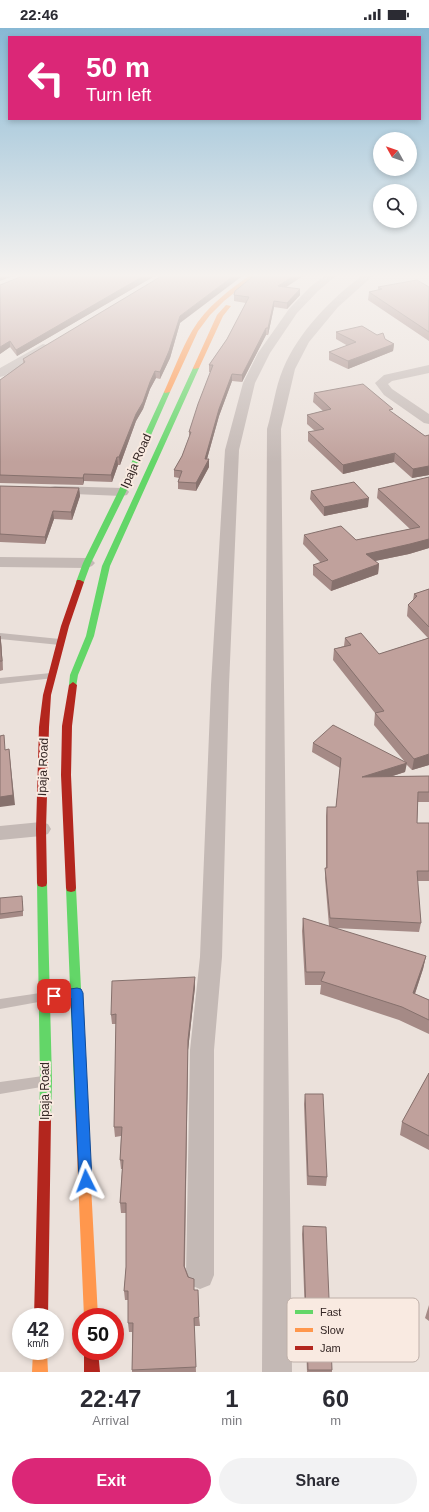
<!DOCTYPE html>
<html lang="en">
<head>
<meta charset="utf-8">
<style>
	body { margin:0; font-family:Helvetica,sans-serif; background:#f2f2f3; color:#2b2b33; height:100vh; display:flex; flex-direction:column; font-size:15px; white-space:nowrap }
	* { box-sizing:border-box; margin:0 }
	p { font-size:13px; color:#7c7c81 }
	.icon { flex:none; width:22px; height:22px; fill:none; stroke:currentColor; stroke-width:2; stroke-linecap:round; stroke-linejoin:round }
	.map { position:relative; height:1344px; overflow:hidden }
	.drawer { display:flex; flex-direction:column; background:#fff; flex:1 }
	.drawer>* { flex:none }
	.guide { position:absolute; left:8px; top:8px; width:413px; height:84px; border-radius:0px; box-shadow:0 2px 6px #0003; background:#db2777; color:#fff; overflow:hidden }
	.needle { width:26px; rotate:310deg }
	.buttons { position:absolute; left:373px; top:104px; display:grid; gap:8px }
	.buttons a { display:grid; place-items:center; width:44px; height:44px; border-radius:50%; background:#fff; box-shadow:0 2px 6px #0003; font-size:20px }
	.speed { position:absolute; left:12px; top:1280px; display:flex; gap:8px; font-size:20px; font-weight:700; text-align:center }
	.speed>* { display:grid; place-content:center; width:52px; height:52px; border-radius:50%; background:#fff; box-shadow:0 2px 6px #0003; line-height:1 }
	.speed small { font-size:10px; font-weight:400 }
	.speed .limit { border:6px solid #d22; background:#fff; color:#111 }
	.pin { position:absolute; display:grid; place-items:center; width:34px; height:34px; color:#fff; margin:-17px; border-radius:8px; box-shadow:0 2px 6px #0006 }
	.me { position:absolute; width:44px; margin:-22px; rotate:357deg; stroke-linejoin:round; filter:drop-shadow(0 0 3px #0008) }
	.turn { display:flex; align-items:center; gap:14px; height:84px; padding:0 12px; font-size:18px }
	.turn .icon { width:52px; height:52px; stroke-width:2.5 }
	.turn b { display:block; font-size:28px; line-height:34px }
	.eta { display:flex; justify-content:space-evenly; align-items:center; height:68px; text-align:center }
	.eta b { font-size:24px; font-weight:700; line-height:28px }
	.primary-button { display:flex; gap:8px; margin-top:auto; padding:8px 12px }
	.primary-button a { flex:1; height:46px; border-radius:24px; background:#db2777; color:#fff; font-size:16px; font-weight:700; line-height:46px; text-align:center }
	.primary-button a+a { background:#f2f2f3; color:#2b2b33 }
	.status { display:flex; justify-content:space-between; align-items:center; height:28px; padding:0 20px; background:#fff; direction:ltr }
	.status svg { height:11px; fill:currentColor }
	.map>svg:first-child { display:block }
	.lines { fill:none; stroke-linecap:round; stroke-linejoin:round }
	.lane { fill:#c4b9b5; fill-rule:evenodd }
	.street { fill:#c4b9b5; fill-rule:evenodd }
	.fast { fill:#63d668; fill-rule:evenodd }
	.slow { fill:#ff974d; fill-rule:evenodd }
	.jam { fill:#b3261e; fill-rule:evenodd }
	.wall { fill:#a58a86 }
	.shaded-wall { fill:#86716d }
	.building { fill:#c0a19c; stroke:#86716d }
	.route { fill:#1a73e8; stroke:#114b97 }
	.labels { text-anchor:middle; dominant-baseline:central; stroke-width:4; stroke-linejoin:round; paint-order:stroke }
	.street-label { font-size:12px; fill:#342624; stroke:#f9eae1 }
	.key { fill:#f9eae1; stroke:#beafa8; stroke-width:1 }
	.key-label { font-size:11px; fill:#342624 }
</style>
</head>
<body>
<div class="status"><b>22:46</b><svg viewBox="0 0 49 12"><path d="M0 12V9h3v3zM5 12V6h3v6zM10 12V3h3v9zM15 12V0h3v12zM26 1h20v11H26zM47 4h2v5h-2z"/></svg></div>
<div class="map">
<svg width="429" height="1344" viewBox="0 0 429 1344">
	<rect width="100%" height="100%" fill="#ebe1db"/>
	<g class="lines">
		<path class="lane" d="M0,605L60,611L64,614L60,617L0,611Z
			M51,645L55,648L54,650L0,656V650Z
			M40,965L44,967L46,970L44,973L0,981V971Z
			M43,1048L47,1050L49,1054L47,1058L0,1066V1054Z"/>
		<path class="street" d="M327,246H338L318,263L297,285L270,325L255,355L239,422L229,657L222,929L214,1022V1247L210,1257L200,1261L190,1257L186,1247L190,1022L200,929L211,657L225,422L243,355L258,325L289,281L310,259Z
			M364,246H375L338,279L309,314L295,341L281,401L292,1344H262L267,401C273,381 275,360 283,341C299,303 331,271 364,246Z
			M43,316L47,317L49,319L47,321L4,348L0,349V340Z
			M429,337V345L392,353L388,356L392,361L429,386V396L424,395L384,367L375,355L384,347Z
			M55,458L122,460L127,461L129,464L127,467L122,468L50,465L48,462L50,459Z
			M0,529L87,530L92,532L95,535L92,538L87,540L0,539Z
			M41,794L48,796L51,801L48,806L41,808L0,812V798Z"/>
		<path class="fast" d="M196,338L199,340L110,538L94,608L78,647L76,659H70L69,657L70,647L86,608L102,538L193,340Z
			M167,362L170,364L126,464L91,535L84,554L80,556H77L76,554L83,535L118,464L164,364Z
			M42,851L46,852L47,855L52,1053L51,1091L50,1095L45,1097L40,1095L39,1091L40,1053L37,855L38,852Z
			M71,856L75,857L76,860L87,1082L85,1086L81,1088L77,1086L75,1082L66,860L67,857Z"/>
		<path class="slow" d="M252,246H258L224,273L210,287L198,303L170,364L165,365L164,364C173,344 181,322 192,303C206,279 230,261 252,246Z
			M226,277L231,278L223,288L199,340L194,341L193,340L217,287Z
			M81,1076L85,1078L87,1082L98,1289H84L75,1082L77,1078Z
			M33,1323H47L48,1344H32Z"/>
		<path class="jam" d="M77,552H80L84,554L69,598L51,667L49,699L46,801L47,855L46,858L42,859L38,858L37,855L36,801L39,699L43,667L61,598Z
			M73,654L77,657L72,698L71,747L76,860L75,863L71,864L67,863L66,860L61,747L62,698L69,657Z
			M45,1085L50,1087L51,1091L48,1289H34L39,1091L40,1087Z
			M84,1323H98L100,1344H84Z"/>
	</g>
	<path class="wall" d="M28,246H158L17,328L10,319L0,326Z
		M306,246L286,259L300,267L287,281L274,279L268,307H266L242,354L232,353L219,388L207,431H209V439L196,463L178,461V454L179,450L174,449V442L182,428L189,409V404L211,344H209V337L227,311L246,275L234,273V267Z
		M378,259H429V313L368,272L369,264L378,262Z
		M180,295L170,330L160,351L156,350L150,361L143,381L136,393L120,437H118L112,454L84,453L83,457L0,455V352L23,335V331Z
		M336,304L385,311L394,316L393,323L348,341L329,332V324L348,318L336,311Z
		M314,365L393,385L425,408L429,407V447L412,450L394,434L343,446L308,413V404L315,403L307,396V387L323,383L313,374Z
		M429,449V520L409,526L375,533L379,536L378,546L331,563L313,547V537L321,535L303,516L304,507L356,512L410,501L377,470L378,461Z
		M0,458L79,460L80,468L72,492L54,491L45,516L0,514Z
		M311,463L368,479L324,488L310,471Z
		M429,561V737L412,742L406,736L405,744L393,748H429V774H418L417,795H429V853H417L421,895L419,904L334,900L426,928L423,941L415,966L429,972V1006L399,992L320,966L321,957H305L302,903L303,890L329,898L325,850L326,840V788L327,779H336L340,740L312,724L313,715L405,734L374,697L375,685L333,632L334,621L344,618L345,610L379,626L428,610L407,588L408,577L413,572L414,566Z
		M0,608L1,613L3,642L0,643Z
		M0,870L23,873V888L0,891Z
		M195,949V959L188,1022L185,1239L194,1262L199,1289L200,1298H194L196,1344H132V1304H129L128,1295V1272H125L124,1263L126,1239V1185H121L120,1175L122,1141H121L120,1132L121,1108L115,1109L114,1099L116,996H112L111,987Z
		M429,1045V1122L400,1107L402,1094Z
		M305,1066L327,1149L326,1158L307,1157L304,1076Z
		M303,1198L332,1342V1344H307L302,1206Z
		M429,1277V1293L425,1290Z"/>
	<path class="shaded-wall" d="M2,246H18L0,253V247Z
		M147,246H158L17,328L16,322Z
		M236,246H245L180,295L170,330L160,351V344L180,288Z
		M297,246H306L278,264V258Z
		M300,261V267L287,281V275Z
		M274,273V279L268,307V300Z
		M266,300V307L242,354V347Z
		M10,313V319L0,326V319Z
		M394,316L393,323L348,341V333Z
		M155,343L156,350L150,361L143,381L136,393L120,437L119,429L136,386Z
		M232,346V353L219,388L205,438V431L219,381Z
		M395,425L394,434L343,446V437Z
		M117,429L118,437L112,454L111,447Z
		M209,431V439L196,463V455Z
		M429,438V447L412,450L413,441Z
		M84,446V453L83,457V450Z
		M79,460L80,468L72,492L71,484Z
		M369,470L368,479L324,488V479Z
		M53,483L54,491L45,516V509Z
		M429,511V520L409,526L365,535L366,526Z
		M379,536L378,546L331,563L332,553Z
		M0,606L1,613L3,642L2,633Z
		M9,721L15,777L0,779V769Z
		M429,726V737L412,742L414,731Z
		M407,735L405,744L360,758L362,749Z
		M426,928L423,941L411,977L413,965Z
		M195,949V959L188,1022L184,1247L188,1012Z"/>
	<path class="building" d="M28,246H147L16,322L10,313L0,319V257Z
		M165,246H236L180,288L169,323L160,344L155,343L150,354L143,374L136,386L119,429H117L111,447L84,446L83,450L0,447V352L25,334L23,331Z
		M256,246H297L278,258L300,261L287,275L274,273L268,300H266L242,347L232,346L219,381L205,431H209L196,455L178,454L182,443L174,442L182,428L191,404H189L198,376L213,337H209L227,311L249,269L234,267L235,263Z
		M417,252L429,259V304L369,264L382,261L378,259Z
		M362,298L377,307L383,305L385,311L394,316L348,333L329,324L356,314L336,304Z
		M363,356L393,381L389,382L425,408L429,407V438L413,441L395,425L343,437L308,404L324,401L307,387L331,381L314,365Z
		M429,449V511L410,516L366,526L379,536L332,553L313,537L328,532L304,507L341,498L356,512L420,499L378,461Z
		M354,454L369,470L324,479L311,463Z
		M0,458L79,460L71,484L53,483L45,509L0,506Z
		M429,561V599L408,577L417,568L414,566Z
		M361,605L379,626L429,610V726L414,731L375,685L384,683L334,621L351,617L345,610Z
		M0,608L2,633H0Z
		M333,697L407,735L362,749L429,748V764H418L417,795H429V843H417L421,895L330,890L325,840H327V779H336L341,730L313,715Z
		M4,707L5,722L9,721L13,767L0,769V708Z
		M22,868L23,883L0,886V870Z
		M303,890L426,928L413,965L429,972V992L402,979L321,953L325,944H306Z
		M195,949L188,1012L184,1238L188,1249L194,1251V1262H198L199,1289L194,1290L196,1339L132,1342L133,1295H128V1263H124L126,1239V1175H120L123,1132H120L122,1099H114L116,986L111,987L112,953Z
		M429,1045V1108L402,1094Z
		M305,1066H323L327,1149L308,1148Z
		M303,1198L326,1199L332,1342H308Z"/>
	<linearGradient id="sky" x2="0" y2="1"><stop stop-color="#87b8d4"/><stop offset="0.57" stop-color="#f6f2ef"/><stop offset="1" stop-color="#f6f2ef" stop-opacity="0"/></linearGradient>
	<rect width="429" height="434" fill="url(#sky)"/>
	<path class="route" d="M77,960L81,961L83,965L92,1153L90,1157L86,1159L81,1157L79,1153L71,970L54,973L50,971L48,968L50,964Z"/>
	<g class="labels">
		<g class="street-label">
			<text transform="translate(136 433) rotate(-66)">Ipaja Road</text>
			<text transform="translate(43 739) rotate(-88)">Ipaja Road</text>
			<text transform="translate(45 1063) rotate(-90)">Ipaja Road</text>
		</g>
	</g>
	<rect x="287" y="1270" width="132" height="64" rx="6" class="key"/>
	<rect x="295" y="1282" width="18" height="4" fill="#63d668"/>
	<rect x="295" y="1300" width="18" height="4" fill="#ff974d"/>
	<rect x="295" y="1318" width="18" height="4" fill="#b3261e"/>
	<g class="key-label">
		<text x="320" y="1288">Fast</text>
		<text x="320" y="1306">Slow</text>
		<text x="320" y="1324">Jam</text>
	</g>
</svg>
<div class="buttons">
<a><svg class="needle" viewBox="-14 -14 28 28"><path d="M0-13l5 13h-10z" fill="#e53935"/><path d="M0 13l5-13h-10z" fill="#7c7c81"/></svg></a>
<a><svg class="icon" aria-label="search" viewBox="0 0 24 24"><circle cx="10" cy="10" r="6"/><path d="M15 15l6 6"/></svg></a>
</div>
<div class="speed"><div>42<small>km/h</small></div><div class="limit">50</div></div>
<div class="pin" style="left:54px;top:968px;background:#d93025"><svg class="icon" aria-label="arrive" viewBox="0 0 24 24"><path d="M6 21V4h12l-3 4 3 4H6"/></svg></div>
<svg class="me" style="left:86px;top:1153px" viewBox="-20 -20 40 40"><path d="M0-17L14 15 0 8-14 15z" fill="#1a73e8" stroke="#fff" stroke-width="4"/></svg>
<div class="guide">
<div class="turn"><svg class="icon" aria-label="left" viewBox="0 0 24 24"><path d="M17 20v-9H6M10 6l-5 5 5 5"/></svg><div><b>50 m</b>Turn left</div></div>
</div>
</div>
<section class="drawer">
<div class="eta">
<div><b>22:47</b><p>Arrival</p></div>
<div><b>1</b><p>min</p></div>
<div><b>60</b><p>m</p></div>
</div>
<div class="primary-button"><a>Exit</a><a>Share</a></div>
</section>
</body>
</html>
